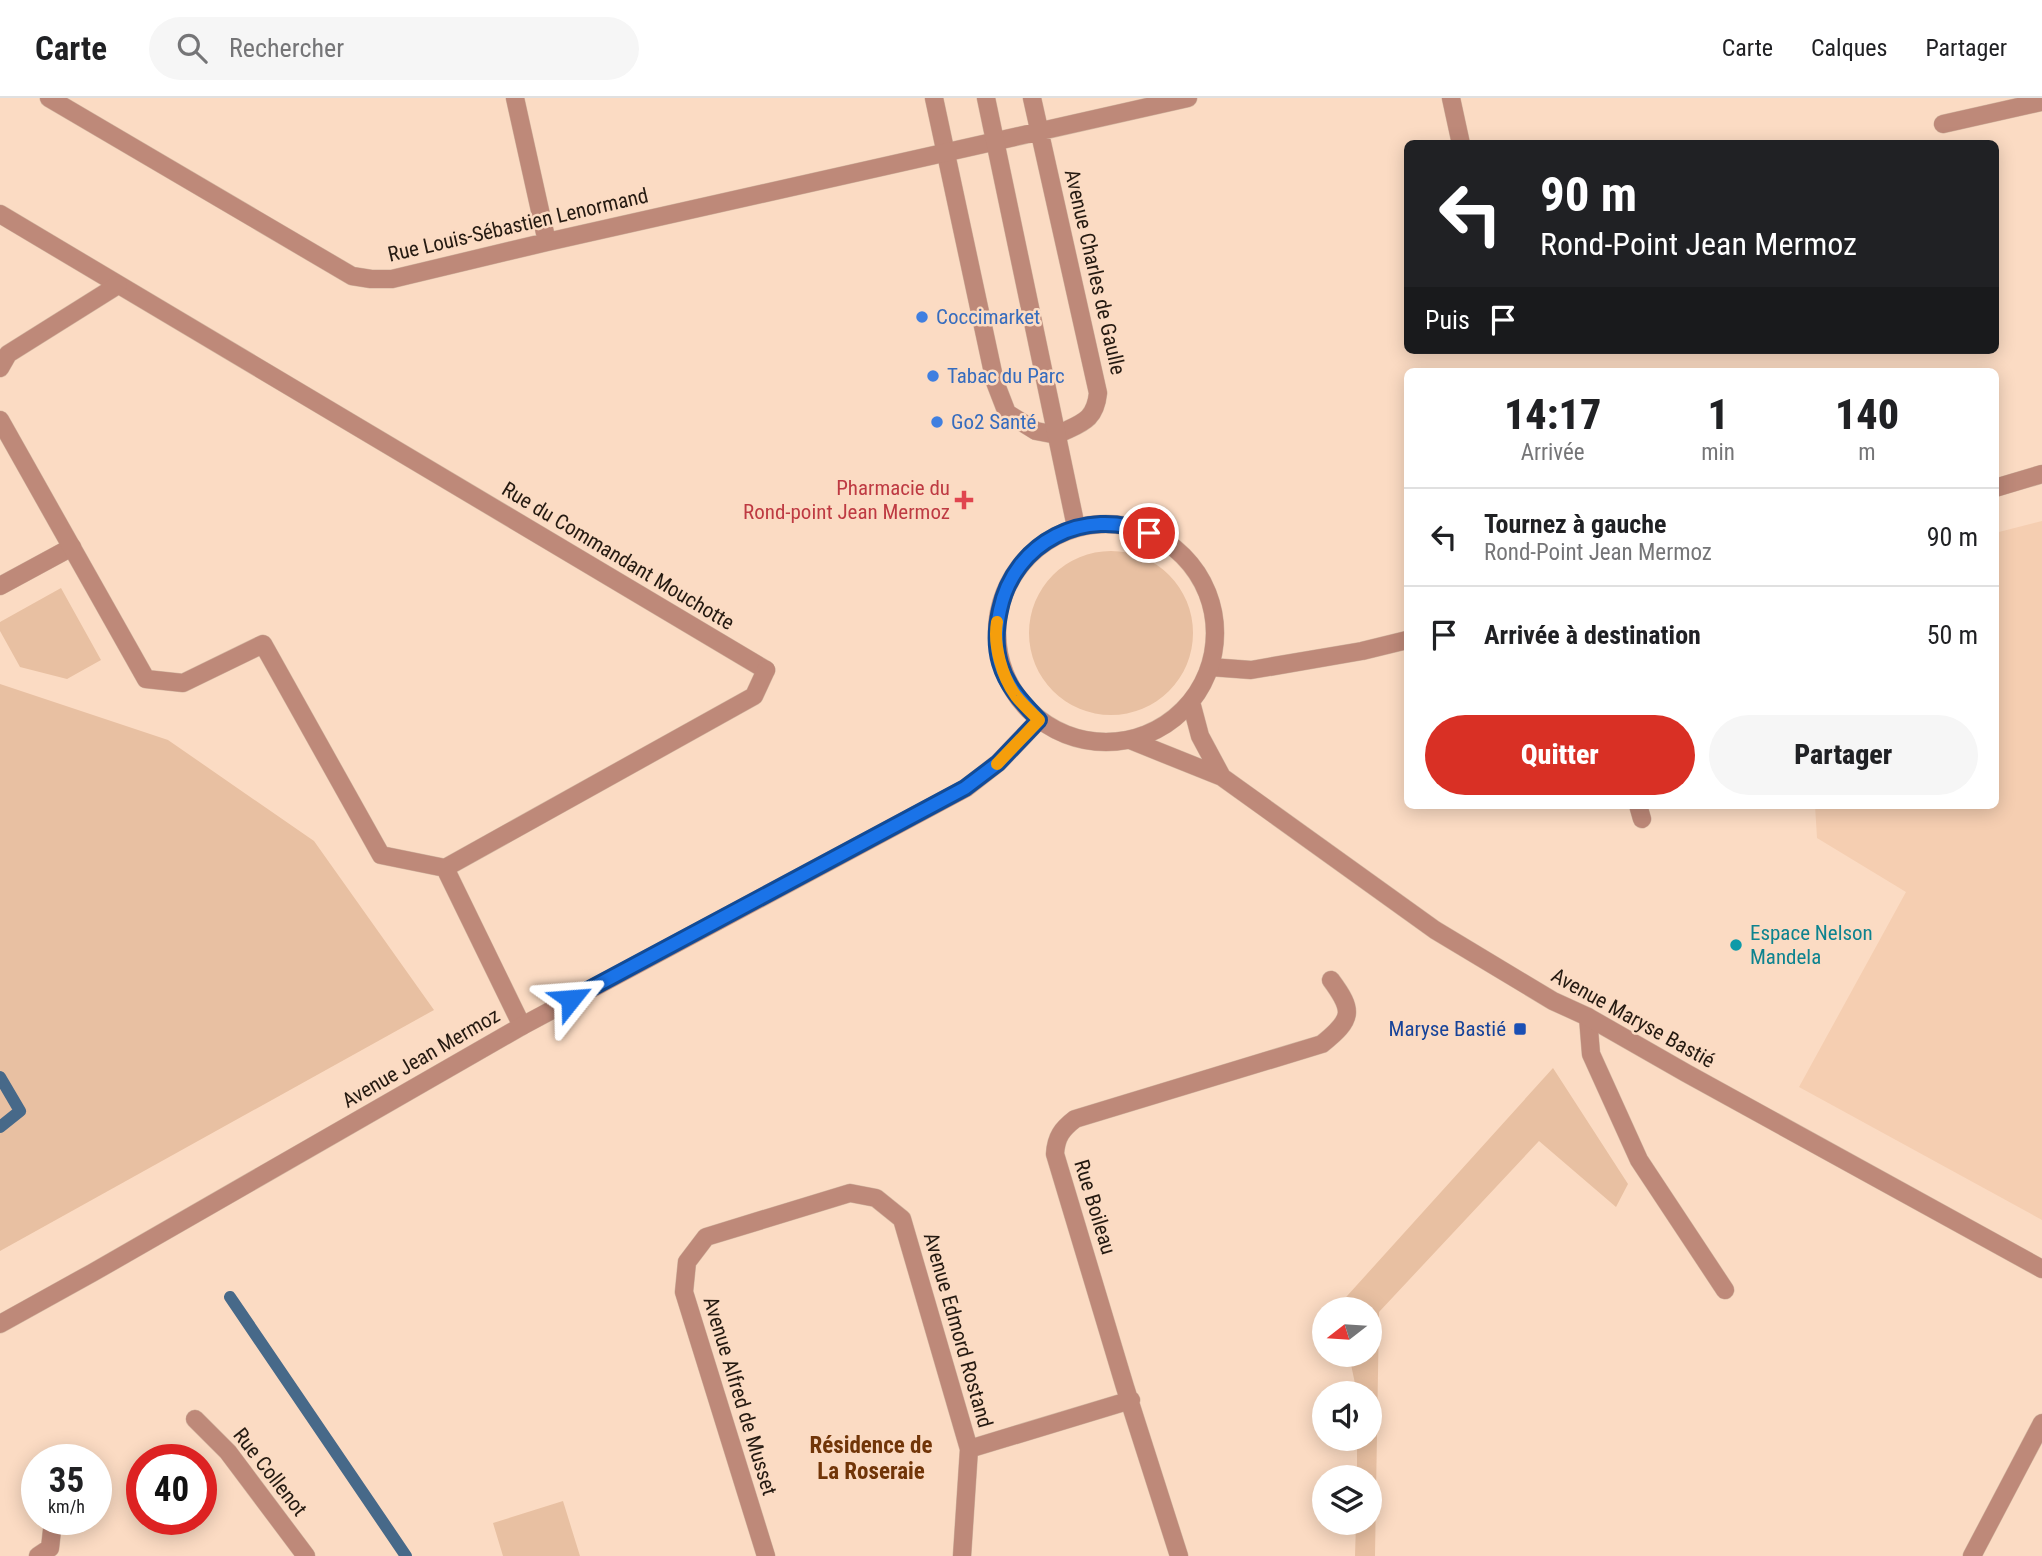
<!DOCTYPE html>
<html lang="fr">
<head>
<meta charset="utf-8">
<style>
	body { margin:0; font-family:"Roboto Condensed",sans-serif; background:#f6f6f6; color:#202124; height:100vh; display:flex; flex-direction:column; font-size:26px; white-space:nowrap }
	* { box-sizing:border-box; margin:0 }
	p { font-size:23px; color:#757577 }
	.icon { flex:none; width:38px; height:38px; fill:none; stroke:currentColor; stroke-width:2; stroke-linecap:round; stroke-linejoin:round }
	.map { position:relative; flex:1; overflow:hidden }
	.side { position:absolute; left:1404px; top:270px; width:595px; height:441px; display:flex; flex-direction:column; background:#fff; border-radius:10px; box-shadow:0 4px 18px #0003 }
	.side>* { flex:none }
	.banner { position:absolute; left:1404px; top:42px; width:595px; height:214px; border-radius:10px; box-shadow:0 4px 18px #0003; background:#202124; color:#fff; overflow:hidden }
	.needle { width:46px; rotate:253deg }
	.fabs { position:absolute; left:1312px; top:1199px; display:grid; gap:14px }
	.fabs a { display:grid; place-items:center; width:70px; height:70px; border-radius:50%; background:#fff; box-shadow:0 4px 18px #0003; font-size:35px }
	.speed { position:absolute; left:21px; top:1346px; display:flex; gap:14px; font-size:35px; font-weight:700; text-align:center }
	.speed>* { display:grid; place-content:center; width:91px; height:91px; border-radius:50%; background:#fff; box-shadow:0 4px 18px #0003; line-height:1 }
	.speed small { font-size:18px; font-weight:400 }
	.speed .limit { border:10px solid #d22; background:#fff; color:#111 }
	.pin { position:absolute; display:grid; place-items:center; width:60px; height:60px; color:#fff; margin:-30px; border:4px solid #fff; border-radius:50%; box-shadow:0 2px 7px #0007 }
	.me { position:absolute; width:77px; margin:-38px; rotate:62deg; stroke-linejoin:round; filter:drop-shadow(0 0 5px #0008) }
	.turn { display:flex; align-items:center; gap:24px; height:147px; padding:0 21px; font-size:32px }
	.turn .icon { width:91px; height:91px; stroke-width:2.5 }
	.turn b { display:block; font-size:49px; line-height:60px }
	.then { display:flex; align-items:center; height:66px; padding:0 21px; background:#0003; gap:14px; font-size:26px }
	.eta { display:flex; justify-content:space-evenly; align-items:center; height:119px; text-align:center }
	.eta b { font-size:42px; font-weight:800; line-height:49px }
	.action { display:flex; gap:14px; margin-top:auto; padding:14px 21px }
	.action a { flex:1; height:80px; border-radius:42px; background:#d93025; color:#fff; font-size:28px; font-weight:800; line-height:80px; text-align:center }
	.action a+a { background:#f6f6f6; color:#202124 }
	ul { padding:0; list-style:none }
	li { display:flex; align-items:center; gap:21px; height:98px; padding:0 21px; border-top:2px solid #e0e0e0 }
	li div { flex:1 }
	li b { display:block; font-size:26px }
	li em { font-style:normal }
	header { display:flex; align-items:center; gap:42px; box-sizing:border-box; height:98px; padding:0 35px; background:#fff; border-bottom:2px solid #e0e0e0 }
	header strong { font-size:33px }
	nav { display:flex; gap:38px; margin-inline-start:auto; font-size:24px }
	.search { width:490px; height:63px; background:#f6f6f6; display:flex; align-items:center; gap:18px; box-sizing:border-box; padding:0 24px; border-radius:38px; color:#757577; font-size:26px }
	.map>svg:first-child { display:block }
	.built { fill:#f5ceb1 }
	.green { fill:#e8c0a2 }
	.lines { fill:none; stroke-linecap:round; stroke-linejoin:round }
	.stream { stroke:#476989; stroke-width:12 }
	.service-casing { stroke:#d4b8a3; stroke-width:19 }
	.minor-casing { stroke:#d4b8a3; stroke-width:19 }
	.tertiary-casing { stroke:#d4b8a3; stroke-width:19 }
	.service { stroke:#be8979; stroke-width:18 }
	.minor { stroke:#be8979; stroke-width:18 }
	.tertiary { stroke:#be8979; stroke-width:18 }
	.route-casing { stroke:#114b97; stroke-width:18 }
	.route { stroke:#1a73e8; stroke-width:12 }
	.slow { stroke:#f59e0b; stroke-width:12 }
	.shop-dot { fill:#3f7fe0; stroke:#fbdbc3; stroke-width:2.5 }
	.health-dot { fill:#e0444e; stroke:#fbdbc3; stroke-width:2.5 }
	.culture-dot { fill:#0f9aa8; stroke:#fbdbc3; stroke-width:2.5 }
	.transit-dot { fill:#1a4fb4; stroke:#fbdbc3; stroke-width:2.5 }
	.labels { text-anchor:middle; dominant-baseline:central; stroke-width:5; stroke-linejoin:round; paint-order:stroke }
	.street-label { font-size:21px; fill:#251a11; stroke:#fbdbc3 }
	.shop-label { font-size:21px; fill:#366cbe; stroke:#fbdbc3; text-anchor:start }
	.health-label { font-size:21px; fill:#be3a42; stroke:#fbdbc3; text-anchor:end }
	.culture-label { font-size:21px; fill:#0d838f; stroke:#fbdbc3; text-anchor:start }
	.transit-label { font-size:21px; fill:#164399; stroke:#fbdbc3; text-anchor:end }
	.neighbourhood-label { font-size:23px; font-weight:bold; fill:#713508; stroke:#fbdbc3 }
</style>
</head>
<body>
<header>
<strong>Carte</strong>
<div class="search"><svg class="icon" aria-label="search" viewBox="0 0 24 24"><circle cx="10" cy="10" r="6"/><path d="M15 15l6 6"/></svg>Rechercher</div>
<nav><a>Carte</a><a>Calques</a><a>Partager</a></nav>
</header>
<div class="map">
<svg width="2042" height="1458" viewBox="0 0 2042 1458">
	<rect width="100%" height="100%" fill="#fbdbc3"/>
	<path class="built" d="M2042,423V1122L1799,989L1906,794L1817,740L1815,707H1995V435Z"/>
	<path class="green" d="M1029 535a82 82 0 1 1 164 0a82 82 0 1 1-164 0Z
		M61,490L101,562L67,581L20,569L0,533V524Z
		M0,586L168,642L314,743L434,912L0,1153Z
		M1553,970L1628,1086L1616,1109L1539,1043L1379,1214L1375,1458H1355L1356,1425L1370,1424V1379H1357V1341L1370,1340V1295H1357L1349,1257L1370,1256V1211H1338V1208Z
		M563,1403L580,1458H503L493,1425Z"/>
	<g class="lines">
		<path class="stream" d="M0,979L20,1013L0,1029
			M230,1199L406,1458"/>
		<g class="service-casing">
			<path id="service" d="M934,0L995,284L1007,315L1036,333L1057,337
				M0,116L766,572
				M0,488L72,449
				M1638,707L1642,721
				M1588,919L1591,956L1639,1062L1725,1192
				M38,1458L50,1450L53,1423"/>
		</g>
		<g class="minor-casing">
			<path id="minor" d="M49,0L352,178L371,181H392L547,144L1188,0
				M515,0L547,144
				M1032,0L1098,295C1095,324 1080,325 1057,337
				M1451,0L1461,46
				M1943,26L2041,4L2040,0
				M0,270L8,256L118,187
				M0,322L146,581L183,585L263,546L381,757L445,770L754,598L766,572
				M1995,390L2042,376
				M1210,569L1251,572L1362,553L1407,542
				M445,770L522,928
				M195,1321L228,1354L306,1458
				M969,1351L1131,1302
				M766,1458L684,1194L687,1164L706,1139L850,1095L876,1100L902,1121L969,1351L962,1458
				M1179,1458L1125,1289L1055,1056C1056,1039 1062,1031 1075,1021L1322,946C1353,921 1354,913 1331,882
				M1972,1458L2042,1325"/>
		</g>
		<g class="tertiary-casing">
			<path id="tertiary" d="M986,0L1076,429
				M997 535a109 109 0 1 1 218 0a109 109 0 1 1-218 0Z
				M1191,604L1200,638L1222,679
				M1130,642L1222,679L1435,832L1553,903L1588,919L1686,975L2042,1171
				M0,1226L92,1175L522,928L966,690L998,665L1039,622"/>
		</g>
		<use href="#service" class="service"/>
		<use href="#minor" class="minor"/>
		<use href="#tertiary" class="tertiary"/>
	</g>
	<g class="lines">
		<g class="route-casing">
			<path id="route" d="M571,901L965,690L998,665L1039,622C1023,605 1007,589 1000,565C995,548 996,530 1000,512C1014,444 1085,408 1149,435"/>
		</g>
		<use href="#route" class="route"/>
		<path class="slow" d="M997,666L1039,622C1032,615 1023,607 1016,598C1002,579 993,547 997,524"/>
	</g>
	<g class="shop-dot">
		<circle cx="922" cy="219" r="7"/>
		<circle cx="933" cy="278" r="7"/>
		<circle cx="937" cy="324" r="7"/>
	</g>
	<path class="health-dot" d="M960.5 391.5h7v7h7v7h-7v7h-7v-7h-7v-7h7z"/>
	<circle class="culture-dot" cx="1736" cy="847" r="7"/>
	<rect class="transit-dot" x="1513" y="924" width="14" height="14" rx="3.5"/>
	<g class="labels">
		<g class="street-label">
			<text transform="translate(518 127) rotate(-13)">Rue Louis-Sébastien Lenormand</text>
			<text transform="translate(1095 174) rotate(77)">Avenue Charles de Gaulle</text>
			<text transform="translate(618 458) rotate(31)">Rue du Commandant Mouchotte</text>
			<text transform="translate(1633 920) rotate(29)">Avenue Maryse Bastié</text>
			<text transform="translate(421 960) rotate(-30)">Avenue Jean Mermoz</text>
			<text transform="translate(1095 1109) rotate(73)">Rue Boileau</text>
			<text transform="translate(958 1232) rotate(74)">Avenue Edmord Rostand</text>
			<text transform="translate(740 1298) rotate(73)">Avenue Alfred de Musset</text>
			<text transform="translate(270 1374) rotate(52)">Rue Collenot</text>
		</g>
		<g class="shop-label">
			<text x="936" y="219">Coccimarket</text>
			<text x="947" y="278">Tabac du Parc</text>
			<text x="951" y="324">Go2 Santé</text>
		</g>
		<g class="health-label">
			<text x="950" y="390">Pharmacie du<tspan x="950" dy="24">Rond-point Jean Mermoz</tspan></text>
		</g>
		<g class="culture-label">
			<text x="1750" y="835">Espace Nelson<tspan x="1750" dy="24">Mandela</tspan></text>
		</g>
		<g class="transit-label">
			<text x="1506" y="931">Maryse Bastié</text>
		</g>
		<g class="neighbourhood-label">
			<text x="871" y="1347">Résidence de<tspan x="871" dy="26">La Roseraie</tspan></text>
		</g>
	</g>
</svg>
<div class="fabs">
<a><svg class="needle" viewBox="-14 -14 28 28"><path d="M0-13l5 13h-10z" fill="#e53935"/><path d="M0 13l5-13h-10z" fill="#757577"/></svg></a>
<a><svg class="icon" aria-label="sound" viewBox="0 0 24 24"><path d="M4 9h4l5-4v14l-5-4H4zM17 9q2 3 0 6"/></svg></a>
<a><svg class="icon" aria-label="layers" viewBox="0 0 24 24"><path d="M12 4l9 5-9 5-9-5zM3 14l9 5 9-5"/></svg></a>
</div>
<div class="speed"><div>35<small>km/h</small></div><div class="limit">40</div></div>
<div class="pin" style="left:1149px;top:435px;background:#d93025"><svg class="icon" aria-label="arrive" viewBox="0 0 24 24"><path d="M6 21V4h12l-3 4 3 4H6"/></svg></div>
<svg class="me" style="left:571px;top:901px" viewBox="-20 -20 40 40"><path d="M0-17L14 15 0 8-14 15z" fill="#1a73e8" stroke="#fff" stroke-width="4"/></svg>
<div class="banner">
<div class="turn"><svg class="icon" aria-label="left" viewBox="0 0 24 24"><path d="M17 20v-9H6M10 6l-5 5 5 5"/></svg><div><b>90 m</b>Rond-Point Jean Mermoz</div></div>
<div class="then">Puis<svg class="icon" aria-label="arrive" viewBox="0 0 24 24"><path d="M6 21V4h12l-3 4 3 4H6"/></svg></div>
</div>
<section class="side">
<div class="eta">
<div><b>14:17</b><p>Arrivée</p></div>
<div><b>1</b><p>min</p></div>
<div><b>140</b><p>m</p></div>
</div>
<ul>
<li><svg class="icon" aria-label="left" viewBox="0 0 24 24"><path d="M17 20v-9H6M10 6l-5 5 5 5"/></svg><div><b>Tournez à gauche</b><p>Rond-Point Jean Mermoz</p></div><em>90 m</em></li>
<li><svg class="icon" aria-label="arrive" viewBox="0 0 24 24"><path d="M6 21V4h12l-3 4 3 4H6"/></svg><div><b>Arrivée à destination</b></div><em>50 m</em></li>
</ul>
<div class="action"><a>Quitter</a><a>Partager</a></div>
</section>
</div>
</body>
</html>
